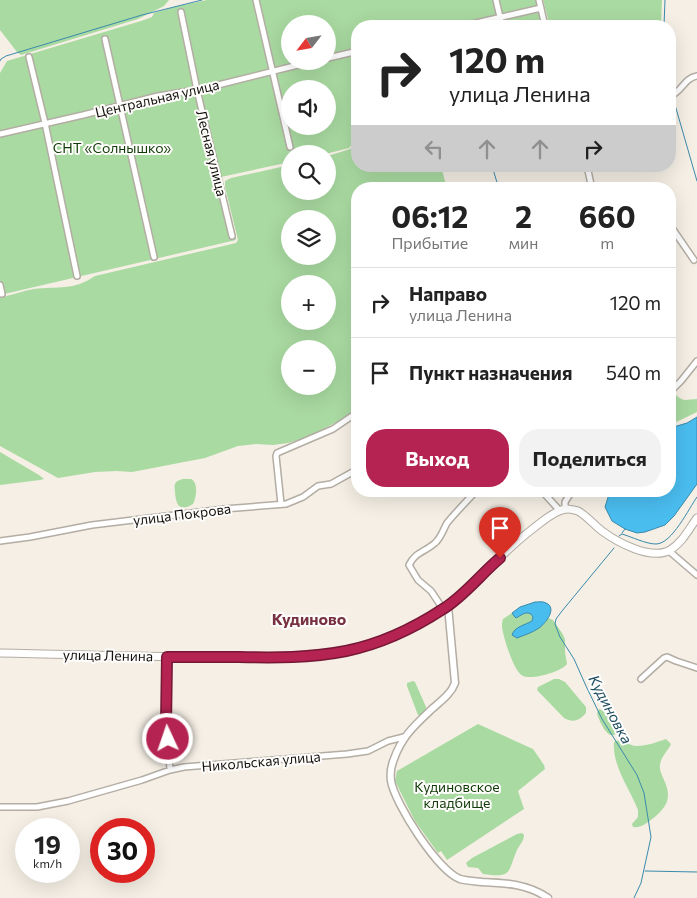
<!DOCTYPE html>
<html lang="ru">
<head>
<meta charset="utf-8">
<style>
	body { margin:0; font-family:Commissioner,sans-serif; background:#f2f2f2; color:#222; height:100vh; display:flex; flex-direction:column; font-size:19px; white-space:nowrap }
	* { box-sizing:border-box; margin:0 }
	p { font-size:16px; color:#767676 }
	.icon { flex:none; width:28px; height:28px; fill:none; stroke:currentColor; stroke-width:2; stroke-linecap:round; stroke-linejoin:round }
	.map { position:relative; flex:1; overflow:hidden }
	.details { position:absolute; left:351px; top:182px; width:325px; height:315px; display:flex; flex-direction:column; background:#fff; border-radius:20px; box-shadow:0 5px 20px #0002 }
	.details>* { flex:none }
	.hud { position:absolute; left:351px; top:20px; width:325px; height:152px; border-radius:20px; box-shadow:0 5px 20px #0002; background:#fff; color:#222; overflow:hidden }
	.needle { width:32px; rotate:239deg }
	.fabs { position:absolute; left:281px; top:15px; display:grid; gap:10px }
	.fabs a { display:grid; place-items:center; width:55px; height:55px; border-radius:50%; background:#fff; box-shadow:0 5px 20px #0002; font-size:25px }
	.speed { position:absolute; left:15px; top:818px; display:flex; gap:10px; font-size:25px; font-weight:700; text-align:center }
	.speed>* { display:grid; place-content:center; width:65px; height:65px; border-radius:50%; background:#fff; box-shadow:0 5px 20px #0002; line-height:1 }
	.speed small { font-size:12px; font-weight:400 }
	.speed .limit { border:8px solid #d22; background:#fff; color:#111 }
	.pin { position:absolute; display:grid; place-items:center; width:42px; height:42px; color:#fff; margin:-51px -21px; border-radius:50% 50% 50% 0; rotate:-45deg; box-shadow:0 0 5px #0007 }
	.pin .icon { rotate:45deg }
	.me { position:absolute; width:55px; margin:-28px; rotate:357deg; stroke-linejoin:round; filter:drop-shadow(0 0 4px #0008) }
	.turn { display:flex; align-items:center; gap:18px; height:105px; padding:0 15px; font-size:22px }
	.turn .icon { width:65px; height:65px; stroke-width:2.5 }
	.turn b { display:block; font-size:35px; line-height:42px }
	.lanes { display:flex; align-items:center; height:48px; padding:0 15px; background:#0003; justify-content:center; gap:25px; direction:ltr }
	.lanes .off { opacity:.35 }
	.eta { display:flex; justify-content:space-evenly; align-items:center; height:85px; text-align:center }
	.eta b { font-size:30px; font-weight:700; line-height:35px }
	.button { display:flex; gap:10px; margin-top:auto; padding:10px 15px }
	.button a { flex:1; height:58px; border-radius:20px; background:#b42351; color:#fff; font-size:20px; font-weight:700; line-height:58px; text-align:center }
	.button a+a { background:#f2f2f2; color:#222 }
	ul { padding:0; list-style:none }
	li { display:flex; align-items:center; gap:15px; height:70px; padding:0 15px; border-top:1px solid #e0e0e0 }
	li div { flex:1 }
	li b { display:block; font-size:19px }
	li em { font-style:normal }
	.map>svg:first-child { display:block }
	.green { fill:#a9daa1; fill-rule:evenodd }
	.water { fill:#4abdef; stroke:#3a8aac }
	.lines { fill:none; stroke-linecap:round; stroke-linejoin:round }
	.stream { stroke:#3a8aac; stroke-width:1 }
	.minor-casing { stroke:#b3ada4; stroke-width:8 }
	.tertiary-casing { stroke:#b3ada4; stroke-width:9 }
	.secondary-casing { stroke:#b3ada4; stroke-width:9 }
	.minor { stroke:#fff; stroke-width:5 }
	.tertiary { stroke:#fff; stroke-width:6 }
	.secondary { stroke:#fff; stroke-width:7 }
	.route-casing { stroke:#751735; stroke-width:12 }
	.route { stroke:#b42351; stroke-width:9 }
	.labels { text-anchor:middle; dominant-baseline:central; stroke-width:4; stroke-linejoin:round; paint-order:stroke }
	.street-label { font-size:14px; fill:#14120e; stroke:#fefdfb }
	.park-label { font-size:14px; fill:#0f3b07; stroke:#fefdfb }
	.water-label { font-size:15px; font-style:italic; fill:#1f4e63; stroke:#fefdfb }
	.quarter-label { font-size:16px; font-weight:bold; fill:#773140; stroke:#fefdfb }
</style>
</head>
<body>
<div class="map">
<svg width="697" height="898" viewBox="0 0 697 898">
	<rect width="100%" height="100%" fill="#f5efe5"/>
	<path class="green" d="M0,0H169L164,6L138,19L21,55L17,52L0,30Z
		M207,0H537L538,6L532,10L533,13L540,11L543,26H358L357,138L349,148L325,154H290V162L221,177L236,240L0,295V73L7,61L141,21L152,17L154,13L174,7ZM290,24H328V61H290ZM290,89H328V126H290Z
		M543,0H662L661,26H550Z
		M357,142L358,166H441L447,189H358V406L347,417L333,424L308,437L288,443L273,445L256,444L238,446L205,458L132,472L117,471L95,472L58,478L0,446V298C11,295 23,291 34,289C58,286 73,291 95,276L236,243L238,240L225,187V181L231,178L290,165V191H328V156L350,149ZM290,219H328V256H290ZM290,284H328V321H290ZM290,349H328V386H290Z
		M675,394C684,403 686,399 697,399V412L670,425V397Z
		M0,452L39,475L44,479L40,480L0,485Z
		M182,479C184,479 190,479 191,479C199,483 196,498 193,504C180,512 176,506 175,492C175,490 174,486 175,484C177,480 179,481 182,479Z
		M528,612L531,614L533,618L532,621L516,629L545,623L548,618L553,620L562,633L565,639V652L567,664C561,672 532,680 523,676C514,673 503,636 502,627C502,623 502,623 503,619L512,613L514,616L518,617L522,614Z
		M554,679H559L565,682L586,707V713C579,721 573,723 564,718L537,690L538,687Z
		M413,681L415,682L426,707V711L421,716L418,715L407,686V683Z
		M599,709L602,710L617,725L618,732C616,734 614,736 611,735C605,734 598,718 597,713Z
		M478,724L533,749L544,765L545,769L518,791L524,809L447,860L441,851L438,853L415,821L395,781L397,771Z
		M666,739L671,744C668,751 661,756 660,765C659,770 662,775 664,780C673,799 666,808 651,820C645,824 641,828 633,827L632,824L638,817V810C630,789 612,766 614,742C623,737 629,747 637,746C647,746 657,742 666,739Z
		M522,833L524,835C524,841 520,844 517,850C507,873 513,878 483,874L478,868L468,867L466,863L472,858L517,834Z"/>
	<path class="water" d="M697,417V484L674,516L665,525L645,532L637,533L625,529L612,521L605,507L610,491H670V428L687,423Z
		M535,602C538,602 543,601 546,603C558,608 545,624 539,628C532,633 524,635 517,638L512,635C514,627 525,625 532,621L533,617L531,614C525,611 522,615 516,618L514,616L512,613L520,607Z"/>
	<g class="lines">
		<path class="stream" d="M664,26L665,0
			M0,61L1,59L6,56L142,15L202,0
			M670,86L672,93
			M673,98L697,181
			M492,166L499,189
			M622,533L625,529
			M619,536L622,534C632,537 646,544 656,544C672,544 689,508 697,497
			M614,548L562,611L556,619L555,624L560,637L574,659L586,686L602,719L637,775L644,793L651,837L641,883L634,898
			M645,871L697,872"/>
		<g class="minor-casing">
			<path id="minor" d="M256,0L290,147
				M496,0L502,26
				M539,0L545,26
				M181,12L197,90L232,236
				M463,26L541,8
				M105,39L154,257
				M29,57L45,123L77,276
				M328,58L358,51
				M670,96C682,92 684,78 697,76
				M0,134L83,115L158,96L202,89L314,61
				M587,166L592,189
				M670,225L694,260
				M0,285L2,294
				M670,392L681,381L697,361
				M542,491L560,511
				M281,504L276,456L277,453L333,429L358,412
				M565,509V502L572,491
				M0,541L30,537L92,525L224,509L286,504L303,497L318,486L331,484L358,469
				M669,551L697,575
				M443,609L431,591L418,580L409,565C415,552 425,552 435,543C441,538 443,530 447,523C456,512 466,502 476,491
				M167,657V724L170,770
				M641,679L664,658L667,657L676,661L697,668
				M0,807H37L68,801L142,780L170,770L184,767L347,754L368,751L388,741L404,737"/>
		</g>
		<g class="tertiary-casing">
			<path id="tertiary" d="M448,606L455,683C451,694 441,701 433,708C416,724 402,736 394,759C391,766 390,773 391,781C395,804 438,871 460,879C467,881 475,881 482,882C506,883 528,884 548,898"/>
		</g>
		<g class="secondary-casing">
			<path id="secondary" d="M0,653C66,654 132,657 198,657C248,658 300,662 349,650C372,644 396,635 418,625C462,603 492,560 530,531C539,524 549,515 559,511C565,508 573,509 578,511C587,516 594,525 602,531C617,542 651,561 670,550C682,543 689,529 697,518"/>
		</g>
		<use href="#minor" class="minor"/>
		<use href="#tertiary" class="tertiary"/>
		<use href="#secondary" class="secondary"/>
	</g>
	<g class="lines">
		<g class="route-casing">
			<path id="route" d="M168,739L166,724L167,657C191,657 215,657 239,657C275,658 310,658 346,651C380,644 414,628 443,609C463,597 482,573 500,558"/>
		</g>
		<use href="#route" class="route"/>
	</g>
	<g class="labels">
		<g class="street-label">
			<text transform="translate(157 98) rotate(-13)">Центральная улица</text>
			<text transform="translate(212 153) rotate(76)">Лесная улица</text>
			<text transform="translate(182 514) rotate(-7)">улица Покрова</text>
			<text transform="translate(108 655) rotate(1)">улица Ленина</text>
			<text transform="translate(261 761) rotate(-5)">Никольская улица</text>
		</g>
		<g class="park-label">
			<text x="112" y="147">СНТ «Солнышко»</text>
			<text x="457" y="786">Кудиновское<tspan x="457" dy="16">кладбище</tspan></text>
		</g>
		<g class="water-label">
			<text transform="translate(611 709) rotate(62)">Кудиновка</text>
		</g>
		<g class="quarter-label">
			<text x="309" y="618">Кудиново</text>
		</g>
	</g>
</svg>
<div class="fabs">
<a><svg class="needle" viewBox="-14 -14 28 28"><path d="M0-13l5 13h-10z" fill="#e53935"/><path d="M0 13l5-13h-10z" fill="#767676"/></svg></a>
<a><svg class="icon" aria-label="sound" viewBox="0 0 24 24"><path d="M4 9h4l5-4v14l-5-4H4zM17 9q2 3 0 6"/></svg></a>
<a><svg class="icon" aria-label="search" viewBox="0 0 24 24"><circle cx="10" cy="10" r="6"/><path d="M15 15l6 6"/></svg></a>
<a><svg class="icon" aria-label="layers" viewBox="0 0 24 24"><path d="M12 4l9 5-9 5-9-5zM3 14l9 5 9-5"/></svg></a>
<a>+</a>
<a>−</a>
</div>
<div class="speed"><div>19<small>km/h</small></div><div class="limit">30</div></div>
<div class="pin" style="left:500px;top:558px;background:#d93025"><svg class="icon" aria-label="arrive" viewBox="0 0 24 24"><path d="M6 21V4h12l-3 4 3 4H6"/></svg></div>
<svg class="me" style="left:168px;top:739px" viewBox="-20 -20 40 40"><circle r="17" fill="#b42351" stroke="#fff" stroke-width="3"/><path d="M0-11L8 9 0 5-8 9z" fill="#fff"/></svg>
<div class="hud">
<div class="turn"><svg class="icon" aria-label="right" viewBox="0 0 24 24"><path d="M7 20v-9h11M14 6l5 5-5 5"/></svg><div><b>120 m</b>улица Ленина</div></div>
<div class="lanes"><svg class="icon off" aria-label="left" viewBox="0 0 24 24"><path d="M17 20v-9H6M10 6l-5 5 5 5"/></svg><svg class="icon off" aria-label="ahead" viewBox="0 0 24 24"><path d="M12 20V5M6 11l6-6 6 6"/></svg><svg class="icon off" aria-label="ahead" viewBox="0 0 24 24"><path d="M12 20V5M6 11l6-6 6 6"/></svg><svg class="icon" aria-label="right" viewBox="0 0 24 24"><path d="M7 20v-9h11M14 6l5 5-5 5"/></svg></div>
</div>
<section class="details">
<div class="eta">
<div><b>06:12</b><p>Прибытие</p></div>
<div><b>2</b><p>мин</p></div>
<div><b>660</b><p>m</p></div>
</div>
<ul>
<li><svg class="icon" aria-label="right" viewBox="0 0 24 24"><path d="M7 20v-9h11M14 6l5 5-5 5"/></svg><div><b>Направо</b><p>улица Ленина</p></div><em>120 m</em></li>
<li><svg class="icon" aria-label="arrive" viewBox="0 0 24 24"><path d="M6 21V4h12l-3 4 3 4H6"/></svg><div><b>Пункт назначения</b></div><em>540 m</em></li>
</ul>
<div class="button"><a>Выход</a><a>Поделиться</a></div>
</section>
</div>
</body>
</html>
